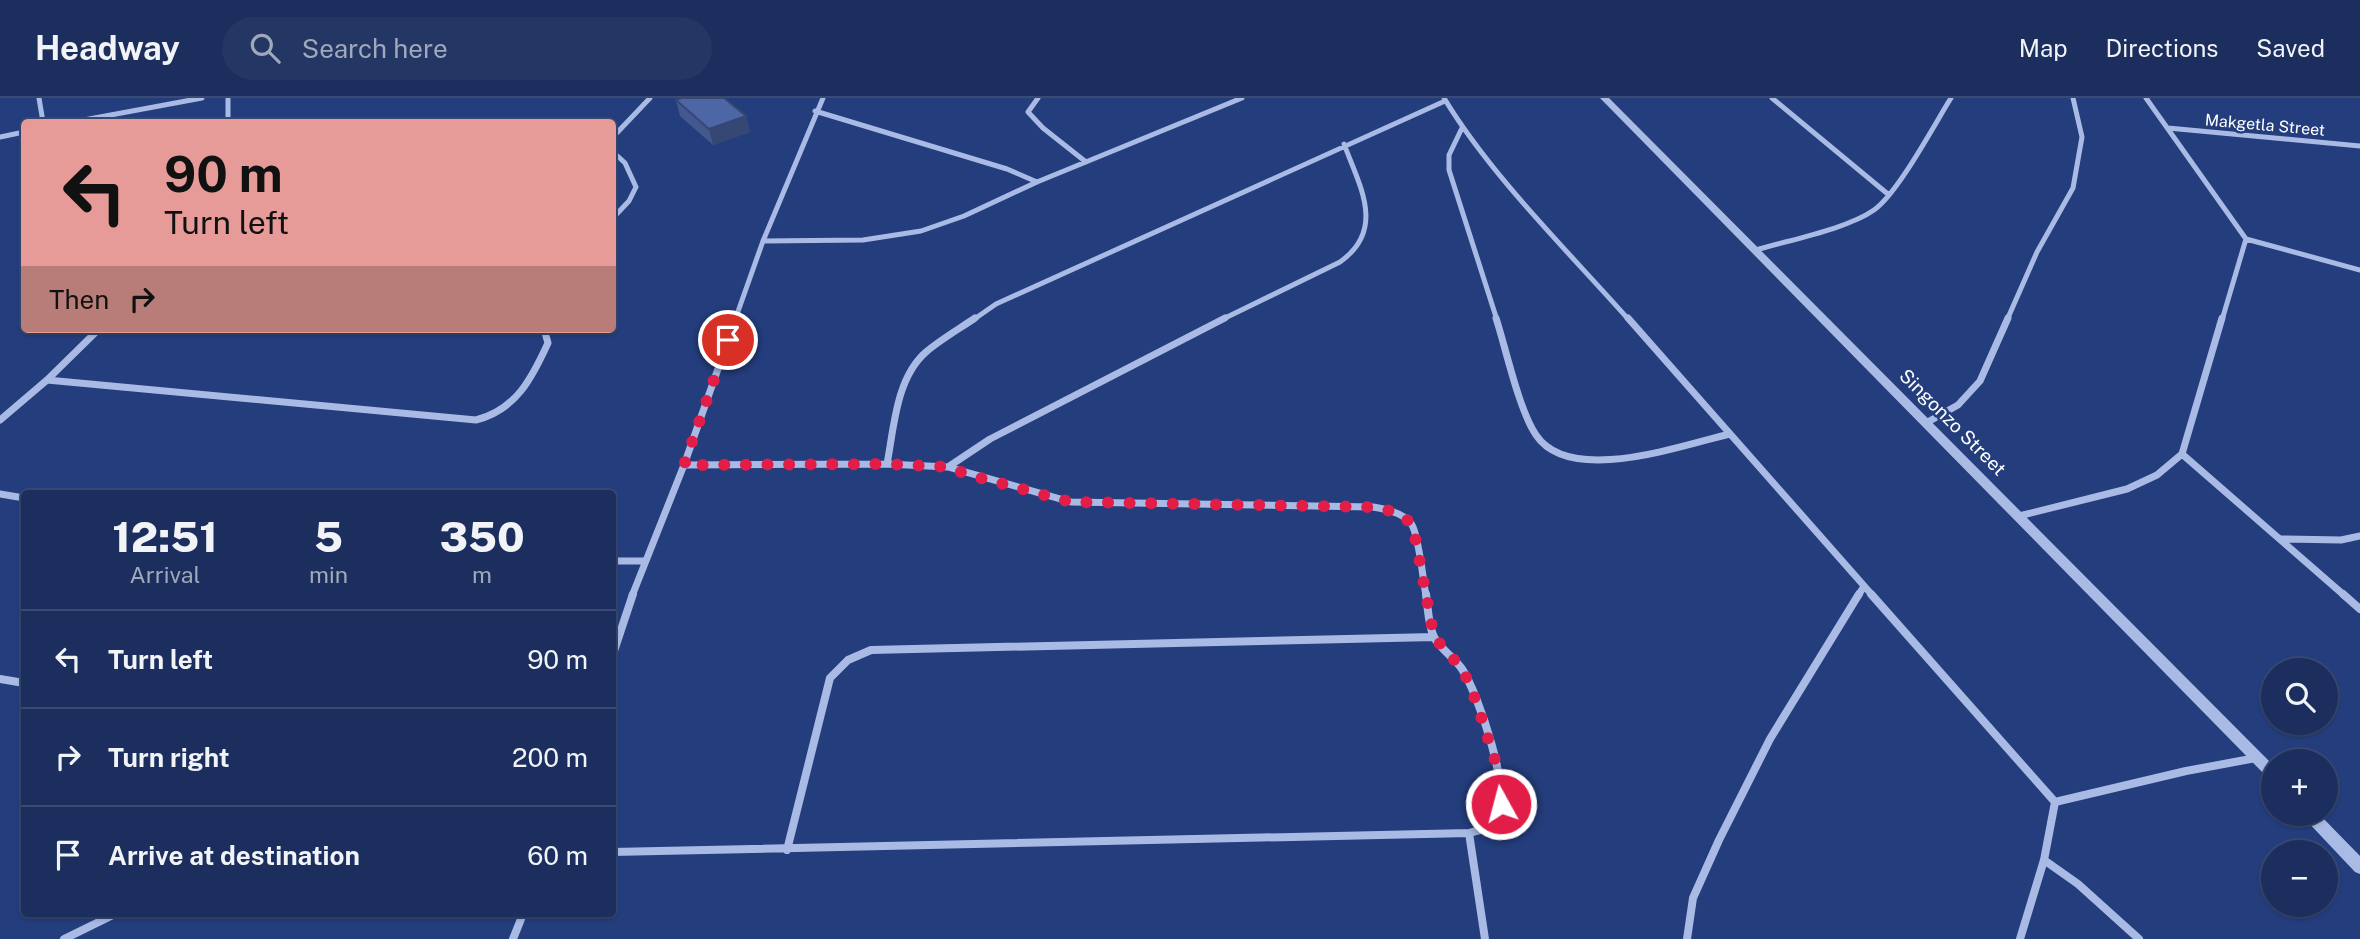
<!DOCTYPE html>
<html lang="en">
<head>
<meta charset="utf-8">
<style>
	body { margin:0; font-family:"Public Sans",sans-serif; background:#243664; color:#f1f3f6; height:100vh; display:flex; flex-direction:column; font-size:26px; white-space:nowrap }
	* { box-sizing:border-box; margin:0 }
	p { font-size:23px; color:#a0a8bc }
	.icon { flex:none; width:38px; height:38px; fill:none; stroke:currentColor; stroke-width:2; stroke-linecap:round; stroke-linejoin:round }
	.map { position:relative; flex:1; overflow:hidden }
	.side { position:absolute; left:21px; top:392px; width:595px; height:427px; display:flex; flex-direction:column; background:#1b2e5e; border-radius:7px; box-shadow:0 2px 5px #0004,0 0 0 2px #394a73 }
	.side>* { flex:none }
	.hud { position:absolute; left:21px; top:21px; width:595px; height:214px; border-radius:7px; box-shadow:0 2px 5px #0004,0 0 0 2px #394a73; background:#e69b98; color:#111; overflow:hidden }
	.fabs { position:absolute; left:2261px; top:560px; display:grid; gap:14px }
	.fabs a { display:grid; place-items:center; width:77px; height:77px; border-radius:50%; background:#1b2e5e; box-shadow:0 2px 5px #0004,0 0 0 2px #394a73; font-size:35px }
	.pin { position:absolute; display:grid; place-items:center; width:60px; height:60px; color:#fff; margin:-30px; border:4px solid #fff; border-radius:50%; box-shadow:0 2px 7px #0007 }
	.me { position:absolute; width:77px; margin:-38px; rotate:353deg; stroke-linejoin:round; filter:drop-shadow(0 0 5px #0008) }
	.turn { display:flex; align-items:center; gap:24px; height:147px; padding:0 28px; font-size:32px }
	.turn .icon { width:91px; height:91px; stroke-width:2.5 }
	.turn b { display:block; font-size:49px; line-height:60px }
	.then { display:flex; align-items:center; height:66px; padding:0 28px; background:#0003; gap:14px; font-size:26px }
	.eta { display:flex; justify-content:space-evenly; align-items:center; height:119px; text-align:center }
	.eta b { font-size:42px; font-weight:800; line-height:49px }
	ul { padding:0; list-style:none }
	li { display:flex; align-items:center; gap:21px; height:98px; padding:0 28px; border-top:2px solid #394a73 }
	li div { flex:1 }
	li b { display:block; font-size:26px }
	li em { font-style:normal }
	header { display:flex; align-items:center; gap:42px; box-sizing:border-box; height:98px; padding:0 35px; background:#1b2e5e; border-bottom:2px solid #394a73 }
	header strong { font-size:33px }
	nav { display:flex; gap:38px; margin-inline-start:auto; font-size:24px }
	.search { width:490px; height:63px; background:#243664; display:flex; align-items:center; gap:18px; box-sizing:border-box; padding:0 24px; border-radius:38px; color:#a0a8bc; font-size:26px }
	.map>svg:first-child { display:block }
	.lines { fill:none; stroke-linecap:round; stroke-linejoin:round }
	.minor-far2 { stroke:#a9bbe5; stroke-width:5 }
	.minor-far1 { stroke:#a9bbe5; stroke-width:7 }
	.minor { stroke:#a9bbe5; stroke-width:8 }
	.tertiary { fill:#a9bbe5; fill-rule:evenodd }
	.wall { fill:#42588f }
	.shaded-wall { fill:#364774 }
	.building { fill:#4d66a6; stroke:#364774; stroke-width:2 }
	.route { stroke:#e11d48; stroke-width:12; stroke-dasharray:0 21.6 }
	.labels { text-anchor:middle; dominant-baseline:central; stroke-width:5; stroke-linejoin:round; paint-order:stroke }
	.far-street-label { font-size:16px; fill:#fff; stroke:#243d7d }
	.street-label { font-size:19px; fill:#fff; stroke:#243d7d }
</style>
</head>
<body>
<header>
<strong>Headway</strong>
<div class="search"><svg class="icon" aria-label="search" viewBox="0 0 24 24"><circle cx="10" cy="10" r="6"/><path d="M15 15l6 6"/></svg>Search here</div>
<nav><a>Map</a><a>Directions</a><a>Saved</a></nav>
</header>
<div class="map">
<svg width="2360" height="841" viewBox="0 0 2360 841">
	<rect width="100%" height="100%" fill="#243d7d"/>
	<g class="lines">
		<path class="minor-far2" d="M39,0L43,24
			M228,0V24
			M1038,0L1028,14L1043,30L1086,64
			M1444,0C1491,78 1568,153 1629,222
			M1772,0L1889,97
			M2146,0L2246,141L2360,172
			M815,13L1007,71L1037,84
			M73,24L202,0
			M1462,30L1449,57V72L1497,222
			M2168,30L2360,48
			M0,39L24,34
			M612,40L650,0
			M612,53L625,65L636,89L629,103L612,121
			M763,143L863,142L921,133L964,118L1037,84L1242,0
			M1756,152C1789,142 1847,131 1874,112C1898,95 1934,27 1951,0
			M735,222L763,143L823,0
			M973,222L996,206L1445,3
			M1221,222L1340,164C1386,131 1360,89 1344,46
			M2007,222L2037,154L2073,90L2082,39L2073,0
			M2222,222L2246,141"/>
		<path class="minor-far1" d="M1496,220C1506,251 1519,312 1536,337C1570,388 1682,347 1730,336
			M1628,220L1873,498
			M47,282L476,322C516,312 532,280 548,245L544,231
			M0,322L47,282L99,231
			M1926,325L1958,307L1980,283L2008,220
			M2182,356L2345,498
			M887,366C894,330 896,280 926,254C940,242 959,231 975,220
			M684,367L887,366L948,369L990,341L1225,220
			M948,369L1071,404L1373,409C1386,411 1405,415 1412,427C1419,439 1423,482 1426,498
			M0,396L24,400
			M2019,418L2127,391L2157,377L2182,356L2222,220
			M2281,441L2341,442L2360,438
			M612,463H644
			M632,498L684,367L736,220
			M1858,498L1864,488"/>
		<path class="minor" d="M1426,496C1428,509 1428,527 1434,539C1440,551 1455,560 1462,571C1478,595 1513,697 1497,721C1491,731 1479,732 1469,735L1485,841
			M1871,496L2055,704
			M2343,496L2360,511
			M612,559L633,496
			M0,581L24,585
			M2055,704L2186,673L2256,660
			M787,752L830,580L848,562L871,552L1434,539
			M612,754L1469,735
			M2044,762L2078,786L2139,841
			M64,841L115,816
			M513,841L523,816
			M1687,841L1693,800L1719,742L1770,641L1859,496
			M2020,841L2044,762L2055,704"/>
		<path class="tertiary" d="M1600,0H1609L2273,667V682L2268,680Z
			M2303,716H2319L2360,758V776L2355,774L2305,721Z"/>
	</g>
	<path class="wall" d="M676,2L746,18L750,34L713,47L680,18Z"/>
	<path class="shaded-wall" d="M746,18L750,34L713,47L709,31Z"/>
	<path class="building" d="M682,0H724L746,18L709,31L676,2Z"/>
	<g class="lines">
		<path class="route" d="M728,242L684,367L887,366L948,369L969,377L1071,404L1373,409C1389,412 1402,415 1413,428L1434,539L1463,572L1476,603L1495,662L1501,706"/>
	</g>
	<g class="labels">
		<g class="far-street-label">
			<text transform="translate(2265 27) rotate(5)">Makgetla Street</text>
		</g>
		<g class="street-label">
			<text transform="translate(1953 324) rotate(45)">Singonzo Street</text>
		</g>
	</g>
</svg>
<div class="fabs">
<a><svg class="icon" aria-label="search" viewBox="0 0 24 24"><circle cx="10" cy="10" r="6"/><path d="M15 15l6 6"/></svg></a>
<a>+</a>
<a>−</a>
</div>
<div class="pin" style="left:728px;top:242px;background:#d93025"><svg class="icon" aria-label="arrive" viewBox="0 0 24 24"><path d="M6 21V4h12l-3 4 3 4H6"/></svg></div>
<svg class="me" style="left:1501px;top:706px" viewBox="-20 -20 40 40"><circle r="17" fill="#e11d48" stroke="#fff" stroke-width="3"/><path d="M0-11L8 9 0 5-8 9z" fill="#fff"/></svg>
<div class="hud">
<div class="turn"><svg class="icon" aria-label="left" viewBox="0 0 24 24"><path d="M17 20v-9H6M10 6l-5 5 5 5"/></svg><div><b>90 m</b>Turn left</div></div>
<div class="then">Then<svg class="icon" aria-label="right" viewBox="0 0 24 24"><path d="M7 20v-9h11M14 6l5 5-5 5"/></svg></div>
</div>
<section class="side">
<div class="eta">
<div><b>12:51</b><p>Arrival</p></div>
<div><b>5</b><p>min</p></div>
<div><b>350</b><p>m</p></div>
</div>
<ul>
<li><svg class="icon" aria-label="left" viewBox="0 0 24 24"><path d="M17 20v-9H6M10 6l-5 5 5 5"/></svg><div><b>Turn left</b></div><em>90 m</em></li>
<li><svg class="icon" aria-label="right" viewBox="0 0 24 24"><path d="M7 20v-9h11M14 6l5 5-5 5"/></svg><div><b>Turn right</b></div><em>200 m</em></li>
<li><svg class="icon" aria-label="arrive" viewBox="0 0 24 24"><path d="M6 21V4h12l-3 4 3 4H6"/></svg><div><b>Arrive at destination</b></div><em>60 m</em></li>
</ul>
</section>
</div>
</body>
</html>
